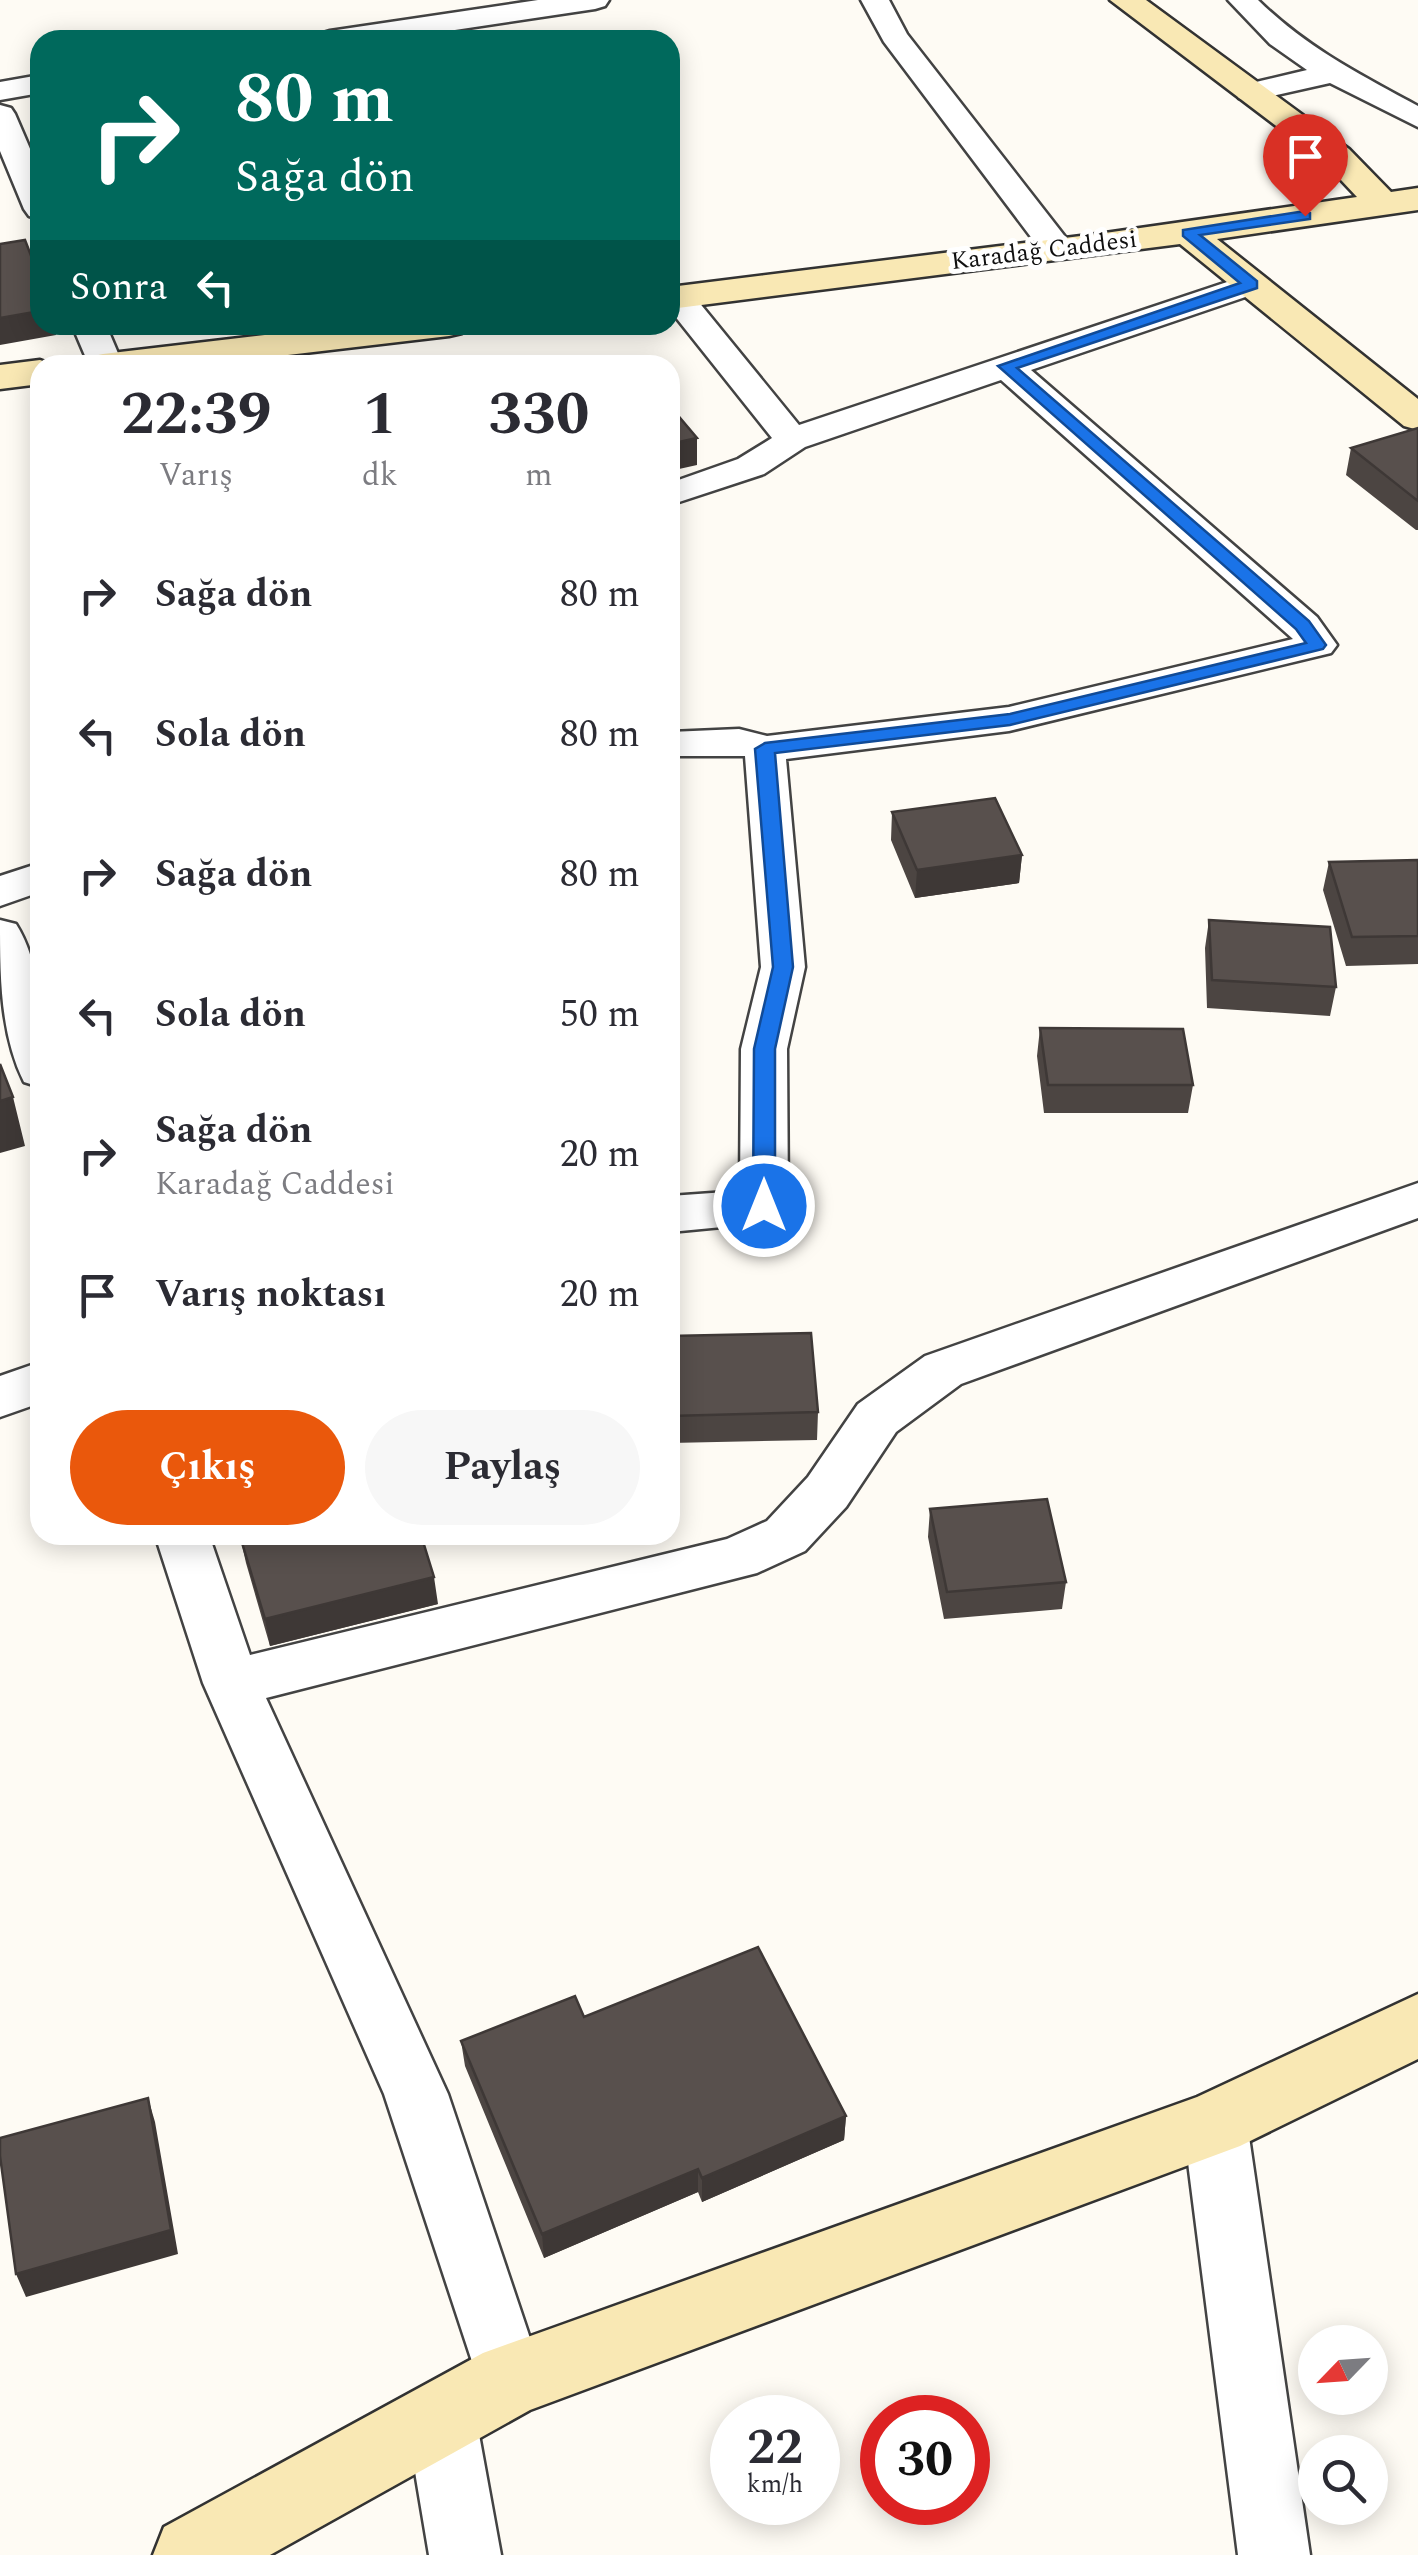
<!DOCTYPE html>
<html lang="tr">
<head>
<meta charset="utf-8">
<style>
	body { margin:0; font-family:Spectral,serif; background:#f7f7f7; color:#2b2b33; height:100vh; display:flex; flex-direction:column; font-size:38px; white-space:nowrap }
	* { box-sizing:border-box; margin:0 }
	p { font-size:32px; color:#7c7c81 }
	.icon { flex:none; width:55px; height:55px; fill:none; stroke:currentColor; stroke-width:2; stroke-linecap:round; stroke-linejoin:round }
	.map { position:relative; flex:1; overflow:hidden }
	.details { position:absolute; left:30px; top:355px; width:650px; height:1190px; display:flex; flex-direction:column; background:#fff; border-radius:30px; box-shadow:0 5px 25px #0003 }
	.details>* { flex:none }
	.top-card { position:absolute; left:30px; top:30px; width:650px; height:305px; border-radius:30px; box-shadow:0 5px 25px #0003; background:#00695c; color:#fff; overflow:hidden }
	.needle { width:65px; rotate:245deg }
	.tools { position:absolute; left:1298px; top:2325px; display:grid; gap:20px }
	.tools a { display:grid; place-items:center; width:90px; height:90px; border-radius:50%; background:#fff; box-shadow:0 5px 25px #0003; font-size:50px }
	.speed { position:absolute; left:710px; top:2395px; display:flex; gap:20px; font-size:50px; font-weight:700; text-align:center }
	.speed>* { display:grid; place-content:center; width:130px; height:130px; border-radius:50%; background:#fff; box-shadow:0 5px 25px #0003; line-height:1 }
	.speed small { font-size:25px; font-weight:400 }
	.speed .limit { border:15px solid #d22; background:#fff; color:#111 }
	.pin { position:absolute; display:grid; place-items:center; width:85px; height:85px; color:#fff; margin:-102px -42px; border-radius:50% 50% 50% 0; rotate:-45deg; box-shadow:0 0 10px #0007 }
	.pin .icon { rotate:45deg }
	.me { position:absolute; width:110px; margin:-55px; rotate:0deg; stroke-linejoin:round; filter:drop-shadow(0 0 8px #0008) }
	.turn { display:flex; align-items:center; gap:35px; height:210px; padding:0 40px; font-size:45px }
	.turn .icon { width:130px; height:130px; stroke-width:2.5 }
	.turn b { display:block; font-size:70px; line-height:85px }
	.then { display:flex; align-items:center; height:95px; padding:0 40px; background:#0003; gap:20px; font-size:38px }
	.eta { display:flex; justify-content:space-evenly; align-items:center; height:170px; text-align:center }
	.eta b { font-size:60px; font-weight:700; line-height:70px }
	.cta { display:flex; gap:20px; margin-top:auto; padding:20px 40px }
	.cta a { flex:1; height:115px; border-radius:60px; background:#ea580c; color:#fff; font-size:40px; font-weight:700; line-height:115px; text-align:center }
	.cta a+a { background:#f7f7f7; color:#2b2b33 }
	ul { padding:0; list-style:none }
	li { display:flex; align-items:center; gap:30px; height:140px; padding:0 40px }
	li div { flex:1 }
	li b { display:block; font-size:38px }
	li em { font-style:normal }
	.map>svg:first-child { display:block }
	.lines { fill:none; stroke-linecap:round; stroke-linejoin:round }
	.street-casing { stroke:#434343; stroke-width:5 }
	.secondary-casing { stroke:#323232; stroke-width:5 }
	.street { fill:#fff; fill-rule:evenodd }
	.secondary { fill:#f9e8b4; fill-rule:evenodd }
	.wall { fill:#4c4542 }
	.shaded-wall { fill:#3e3836 }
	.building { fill:#58504d; stroke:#3e3836; stroke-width:2.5 }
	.route { fill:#1a73e8; stroke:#114b97; stroke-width:2.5 }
	.labels { text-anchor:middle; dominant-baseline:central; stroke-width:10; stroke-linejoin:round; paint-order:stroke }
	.far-street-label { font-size:25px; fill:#101010; stroke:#fff }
</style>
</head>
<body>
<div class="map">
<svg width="1418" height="2555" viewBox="0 0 1418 2555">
	<rect width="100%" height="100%" fill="#fefbf4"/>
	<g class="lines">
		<g class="street-casing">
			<path id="street" d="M538,0H609L605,6L595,9L388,40H315L320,34L330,31Z
				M861,0H889L907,34L1070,243L1074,250L1070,257H1046L884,42Z
				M1228,0H1258C1306,47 1359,74 1418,106V127L1330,83L1250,101L1239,98L1235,92L1239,86L1307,70L1270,44Z
				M40,75V93L0,100V82Z
				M0,105L11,108L15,114L40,172V219L29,216L24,209L0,151Z
				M1251,274L1263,277L1268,284L1263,291L1031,370L1317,617L1337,645L1331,653L1009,731L786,759L805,967L787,1049L788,1206L781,1218L764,1223L670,1232V1196L740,1191L741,1049L761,967L745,756H670V732L739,729L767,736L1009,707L1293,639L1001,380L805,447L764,474L670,505V483L738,459L772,438L670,310V289L689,290L799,425Z
				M72,325H106L123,365H89Z
				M40,863V892L0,906V876Z
				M0,920L16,924C46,972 40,1033 40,1087L24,1082C0,1034 0,974 0,920Z
				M1418,1183V1218L961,1384L896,1432L846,1507L805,1551L757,1573L266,1698L448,2094L544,2380L534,2404L510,2414L486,2404L384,2094L203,1683L155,1535H209L250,1655L727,1539L767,1521L808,1477L858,1404L925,1356Z
				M40,1362V1403L0,1417V1376Z
				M1215,2093L1238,2102L1247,2123L1310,2555H1238L1183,2123L1192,2102Z
				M441,2383L465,2394L476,2418L501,2555H429L406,2418L417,2394Z"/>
		</g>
		<g class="secondary-casing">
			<path id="secondary" d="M1110,0H1146L1349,149L1391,192L1418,188V210L1217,239L1418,399V430L1404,426L1180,244L670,309V287L1105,233L1357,197L1325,163Z
				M351,325H468L462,333L449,336L202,365H84L89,357L103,354Z
				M40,360L54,365H40V384L0,389V365Z
				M1418,1994V2059L1240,2146L530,2410L270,2555H153L164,2527L483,2353L1197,2097Z"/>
		</g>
		<use href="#street" class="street"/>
		<use href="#secondary" class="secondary"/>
	</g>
	<path class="wall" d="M1418,428V530H1416L1346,475L1351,448Z
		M892,812L1022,855L1019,883L915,898L891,840Z
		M1418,860V964L1346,966L1323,890L1329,862Z
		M1209,920L1336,987L1330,1016L1207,1008L1205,948Z
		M1040,1028L1193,1085L1188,1113H1044L1037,1056Z
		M670,1336L818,1412L817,1440L670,1443Z
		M930,1509L1066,1582L1062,1609L944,1619L928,1537Z
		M240,1536L438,1604L270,1646L246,1563Z
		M584,2017L846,2116L844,2140L702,2202L698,2192L544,2258L465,2066L461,2041Z"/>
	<path class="shaded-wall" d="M40,311V325H55L56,335L0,345V318Z
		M697,438V465L670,471V444Z
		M1022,855L1019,883L915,898L917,870Z
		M13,1097L25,1146L0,1153V1101Z
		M434,1577L438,1604L270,1646L265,1619Z
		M148,2098L155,2122L178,2254L26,2297L16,2274Z
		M846,2116L844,2140L702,2202V2178Z
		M698,2169V2192L544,2258L542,2234Z"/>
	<path class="building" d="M25,240L40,279V311L0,318V244Z
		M670,406L697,438L670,444Z
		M1418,428V501L1351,448Z
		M995,798L1022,855L917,870L892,812Z
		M1418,860V936L1352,937L1329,862Z
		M1209,920L1330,927L1336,987L1212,980Z
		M1040,1028L1183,1029L1193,1085H1048Z
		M0,1064L13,1097L0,1101Z
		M811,1333L818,1412L670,1416V1336Z
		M1047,1499L1066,1582L947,1592L930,1509Z
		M243,1535H421L434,1577L265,1619L240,1536Z
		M758,1947L846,2116L702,2178L698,2169L542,2234L461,2041L575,1996L584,2017Z
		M148,2098L171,2230L16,2274L0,2156V2138Z"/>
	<path class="route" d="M1305,211L1310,213V219L1200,235L1257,281V288L1017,368L1309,621L1326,645L1323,649L1010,725L775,753L793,967L775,1049V1206L764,1213L756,1211L753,1206L754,1049L773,967L755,749L765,743L1010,714L1306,643L1296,629L998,366L1240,283L1183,236V230Z"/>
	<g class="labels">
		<g class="far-street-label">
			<text transform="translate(1044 251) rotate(-7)">Karadağ Caddesi</text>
		</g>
	</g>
</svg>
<div class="tools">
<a><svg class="needle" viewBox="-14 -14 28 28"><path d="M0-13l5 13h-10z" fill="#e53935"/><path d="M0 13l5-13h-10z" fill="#7c7c81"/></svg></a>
<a><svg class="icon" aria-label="search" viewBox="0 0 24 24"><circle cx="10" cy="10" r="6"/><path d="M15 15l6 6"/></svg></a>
</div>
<div class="speed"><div>22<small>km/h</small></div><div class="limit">30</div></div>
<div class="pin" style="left:1305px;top:216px;background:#d93025"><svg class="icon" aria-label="arrive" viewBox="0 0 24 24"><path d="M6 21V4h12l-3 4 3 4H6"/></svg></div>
<svg class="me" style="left:764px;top:1206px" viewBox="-20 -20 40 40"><circle r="17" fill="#1a73e8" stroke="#fff" stroke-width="3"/><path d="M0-11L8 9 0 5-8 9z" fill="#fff"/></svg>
<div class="top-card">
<div class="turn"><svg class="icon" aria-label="right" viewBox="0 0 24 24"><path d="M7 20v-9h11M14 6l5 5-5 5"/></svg><div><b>80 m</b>Sağa dön</div></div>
<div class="then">Sonra<svg class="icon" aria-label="left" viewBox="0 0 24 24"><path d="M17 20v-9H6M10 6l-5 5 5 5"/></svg></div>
</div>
<section class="details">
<div class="eta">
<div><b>22:39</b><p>Varış</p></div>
<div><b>1</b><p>dk</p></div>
<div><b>330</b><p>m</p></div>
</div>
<ul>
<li><svg class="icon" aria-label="right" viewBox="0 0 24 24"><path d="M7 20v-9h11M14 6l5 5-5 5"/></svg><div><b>Sağa dön</b></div><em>80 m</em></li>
<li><svg class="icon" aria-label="left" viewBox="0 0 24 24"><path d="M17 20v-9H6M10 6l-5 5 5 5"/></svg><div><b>Sola dön</b></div><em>80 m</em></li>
<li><svg class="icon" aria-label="right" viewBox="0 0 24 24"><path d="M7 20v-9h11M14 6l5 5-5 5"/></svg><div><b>Sağa dön</b></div><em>80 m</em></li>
<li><svg class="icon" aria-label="left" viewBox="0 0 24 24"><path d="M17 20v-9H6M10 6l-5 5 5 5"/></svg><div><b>Sola dön</b></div><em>50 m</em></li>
<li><svg class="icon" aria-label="right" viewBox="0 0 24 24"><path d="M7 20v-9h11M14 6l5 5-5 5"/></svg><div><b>Sağa dön</b><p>Karadağ Caddesi</p></div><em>20 m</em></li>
<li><svg class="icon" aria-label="arrive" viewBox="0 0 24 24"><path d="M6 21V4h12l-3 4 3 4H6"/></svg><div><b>Varış noktası</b></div><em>20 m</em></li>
</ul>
<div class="cta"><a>Çıkış</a><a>Paylaş</a></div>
</section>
</div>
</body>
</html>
